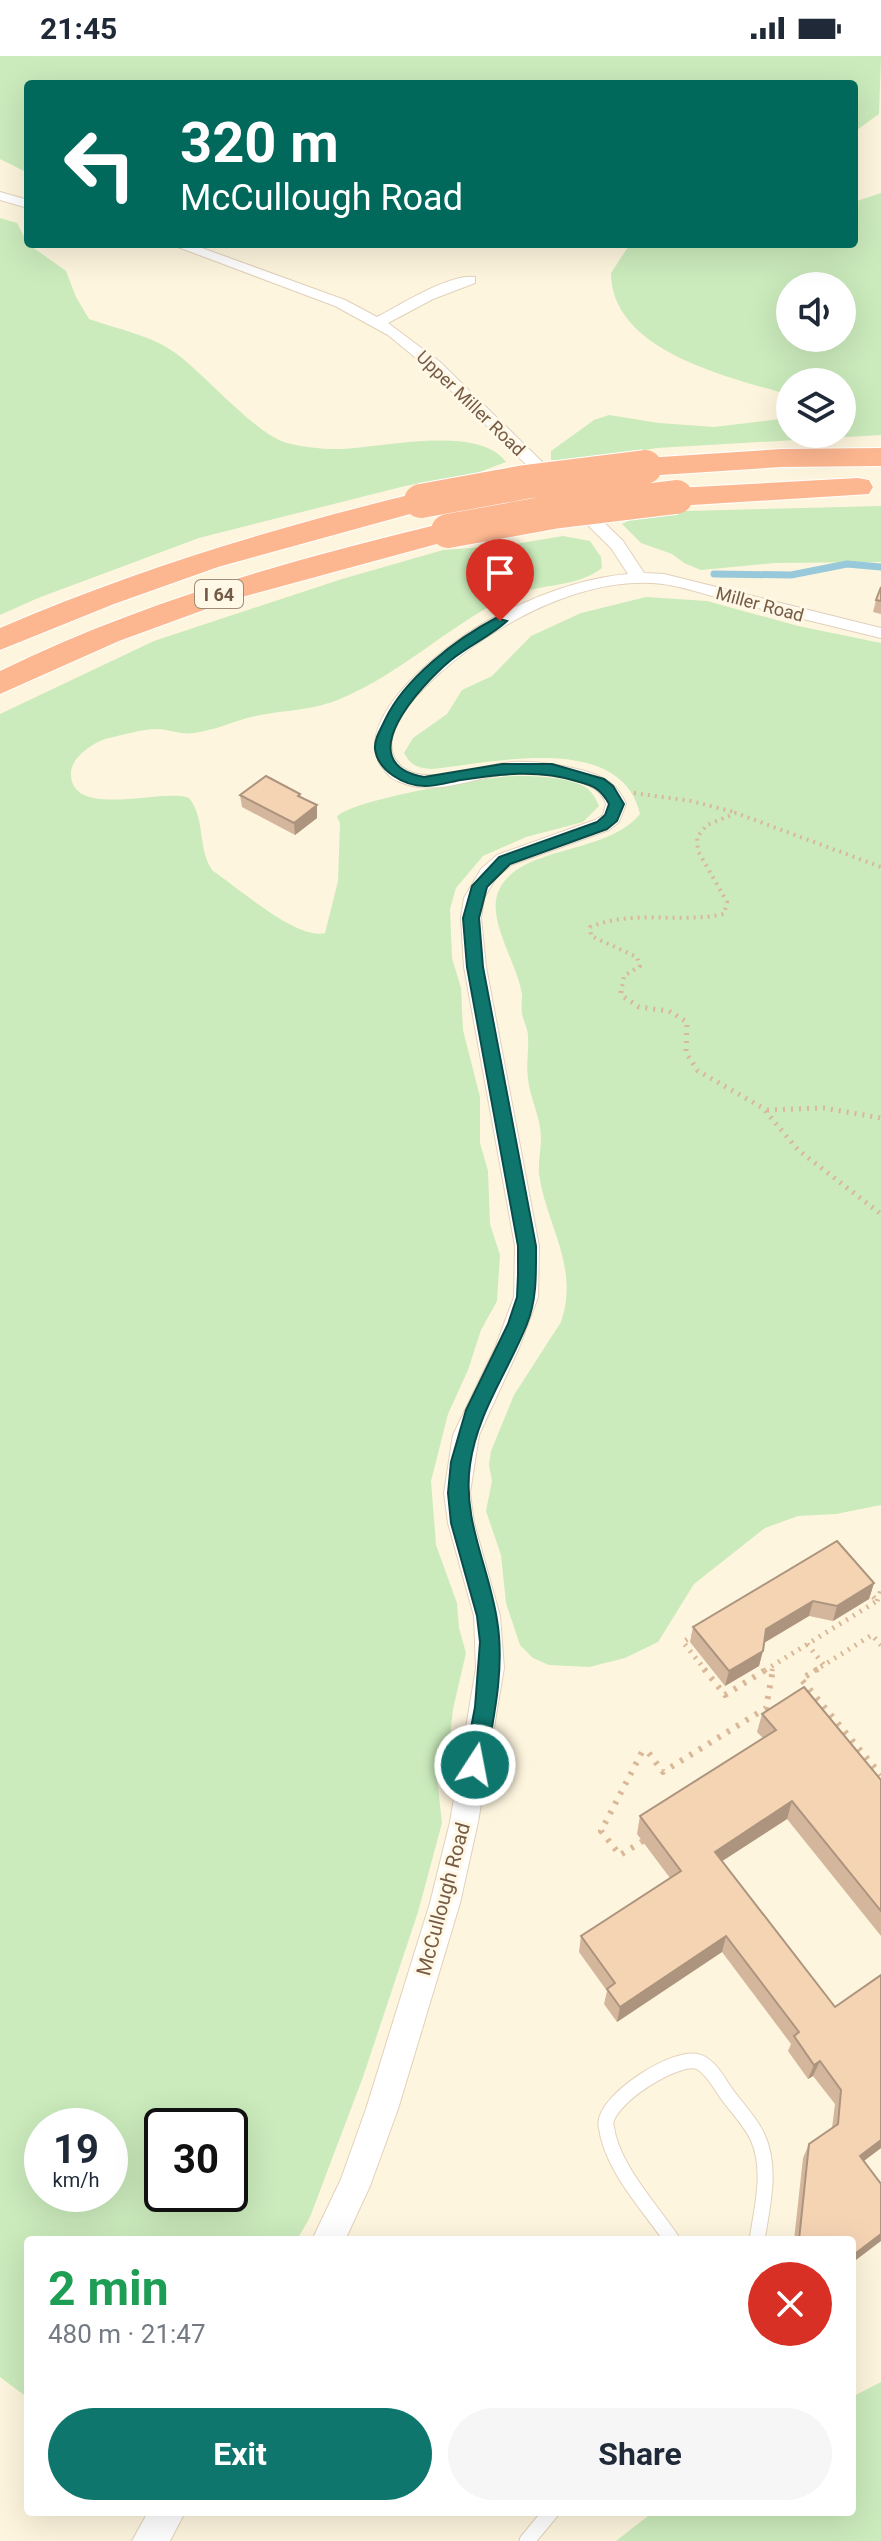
<!DOCTYPE html>
<html lang="en">
<head>
<meta charset="utf-8">
<style>
	body { margin:0; font-family:Roboto,sans-serif; background:#f6f6f7; color:#1f2937; height:100vh; display:flex; flex-direction:column; font-size:30px; white-space:nowrap }
	* { box-sizing:border-box; margin:0 }
	p { font-size:26px; color:#747a83 }
	.icon { flex:none; width:44px; height:44px; fill:none; stroke:currentColor; stroke-width:2; stroke-linecap:round; stroke-linejoin:round }
	.map { position:relative; flex:1; overflow:hidden }
	.details { position:absolute; left:24px; top:2180px; width:832px; height:280px; display:flex; flex-direction:column; background:#fff; border-radius:8px; box-shadow:0 8px 32px #0002 }
	.details>* { flex:none }
	.banner { position:absolute; left:24px; top:24px; width:834px; height:168px; border-radius:8px; box-shadow:0 8px 32px #0002; background:#00695c; color:#fff; overflow:hidden }
	.tools { position:absolute; left:776px; top:216px; display:grid; gap:16px }
	.tools a { display:grid; place-items:center; width:80px; height:80px; border-radius:50%; background:#fff; box-shadow:0 8px 32px #0002; font-size:40px }
	.speed { position:absolute; left:24px; top:2052px; display:flex; gap:16px; font-size:40px; font-weight:700; text-align:center }
	.speed>* { display:grid; place-content:center; width:104px; height:104px; border-radius:50%; background:#fff; box-shadow:0 8px 32px #0002; line-height:1 }
	.speed small { font-size:20px; font-weight:400 }
	.speed .limit { border:4px solid #111; border-radius:12px; background:#fff; color:#111 }
	.pin { position:absolute; display:grid; place-items:center; width:68px; height:68px; color:#fff; margin:-82px -34px; border-radius:50% 50% 50% 0; rotate:-45deg; box-shadow:0 0 8px #0007 }
	.pin .icon { rotate:45deg }
	.me { position:absolute; width:88px; margin:-44px; rotate:11deg; stroke-linejoin:round; filter:drop-shadow(0 0 6px #0008) }
	.turn { display:flex; align-items:center; gap:28px; height:168px; padding:0 24px; font-size:36px }
	.turn .icon { width:104px; height:104px; stroke-width:2.5 }
	.turn b { display:block; font-size:56px; line-height:68px }
	.round { display:grid; place-items:center; flex:none; width:84px; height:84px; border-radius:42px; background:#f6f6f7 }
	.summary { display:flex; align-items:center; justify-content:space-between; height:136px; padding:0 24px }
	h1 { font-size:48px; font-weight:700; line-height:60px; color:#1e9e55 }
	.button { display:flex; gap:16px; margin-top:auto; padding:16px 24px }
	.button a { flex:1; height:92px; border-radius:48px; background:#0f766e; color:#fff; font-size:32px; font-weight:700; line-height:92px; text-align:center }
	.button a+a { background:#f6f6f7; color:#1f2937 }
	.status { display:flex; justify-content:space-between; align-items:center; height:56px; padding:0 40px; background:#fff; direction:ltr }
	.status svg { height:22px; fill:currentColor }
	.map>svg:first-child { display:block }
	.green { fill:#cbebbc; fill-rule:evenodd }
	.lines { fill:none; stroke-linecap:round; stroke-linejoin:round }
	.stream { stroke:#98c9da; stroke-width:7 }
	.service-casing { stroke:#e2d1ba; stroke-width:17 }
	.minor-casing { stroke:#e2d1ba; stroke-width:2 }
	.motorway-casing { stroke:#fff; stroke-width:2 }
	.path-far2 { stroke:#d9b898; stroke-width:4; stroke-dasharray:2 5; stroke-linecap:butt }
	.path-far1 { stroke:#d9b898; stroke-width:5; stroke-dasharray:2 6; stroke-linecap:butt }
	.path { stroke:#d9b898; stroke-width:6; stroke-dasharray:3 8; stroke-linecap:butt }
	.service { stroke:#fff; stroke-width:15 }
	.minor { fill:#fff; fill-rule:evenodd }
	.motorway { fill:#fdb790; fill-rule:evenodd }
	.motorway-bridge-casing { stroke:#fff; stroke-width:36; stroke-linecap:butt }
	.motorway-bridge { stroke:#fdb790; stroke-width:34 }
	.wall { fill:#d3b69b }
	.shaded-wall { fill:#ac947e }
	.building { fill:#f5d4b4; stroke:#ac947e; stroke-width:2 }
	.route { fill:#0f766e; stroke:#0a4d48; stroke-width:2 }
	.labels { text-anchor:middle; dominant-baseline:central; stroke-width:6; stroke-linejoin:round; paint-order:stroke }
	.far-street-label { font-size:18px; fill:#755b45; stroke:#fff8e6 }
	.shield { fill:#fff8e6; stroke:#9e8a75; stroke-width:2 }
	.shield-label { font-size:18px; font-weight:bold; fill:#755b45 }
	.street-label { font-size:20px; fill:#755b45; stroke:#fff8e6 }
</style>
</head>
<body>
<div class="status"><b>21:45</b><svg viewBox="0 0 49 12"><path d="M0 12V9h3v3zM5 12V6h3v6zM10 12V3h3v9zM15 12V0h3v12zM26 1h20v11H26zM47 4h2v5h-2z"/></svg></div>
<div class="map">
<svg width="881" height="2485" viewBox="0 0 881 2485">
	<rect width="100%" height="100%" fill="#fef5de"/>
	<path class="green" d="M0,0H881L879,58L854,76V28H28V117L0,103Z
		M881,137V379L657,392L569,406L551,404V395L594,364L609,359L659,367L714,371L790,362V378H842V326H790V339C732,322 611,296 611,217L630,188H854V146ZM790,230H842V282H790Z
		M0,162L17,167L28,188L66,215L76,241L89,263C117,273 150,279 174,296C203,316 257,380 287,387C303,391 320,393 336,393C379,393 477,367 506,406L477,417L405,430L199,482L38,542L0,559Z
		M881,450V506L776,507L701,514L684,507L672,498L641,487L622,468L646,456Z
		M563,480L590,485L601,501L602,512C575,533 536,527 505,542C446,572 400,618 340,643C313,655 280,654 251,661C232,666 212,675 193,677C180,679 169,673 157,673C141,673 124,679 109,682C95,685 71,701 71,717C70,765 164,731 189,742C206,763 197,794 213,815C239,832 296,884 325,877L338,825L340,767L337,761C349,744 492,720 517,720C537,720 561,721 579,728C590,732 595,740 599,750L583,766L526,781L483,800L456,832L450,853L452,902L461,932L463,974L480,1041V1087L488,1115L490,1168L500,1199L497,1245L481,1274L468,1314L448,1358L431,1425L436,1489L457,1547L459,1572L466,1597L453,1653L450,1681L437,1722L442,1767L418,1856L363,2021L310,2161L297,2184H28V2342L0,2321V658L154,585L342,523L443,494L509,489ZM110,2070V2138H42V2070ZM230,2070V2138H162V2070Z
		M646,541L707,545L798,570L881,587V1449L836,1458L798,1460L765,1472L694,1528L658,1586L625,1602L589,1611L549,1609L533,1602L520,1589L506,1547L501,1499L486,1455L492,1425L489,1409L491,1395L514,1339L561,1266C580,1211 546,1169 539,1118C538,1106 541,1094 541,1082C541,1062 530,1042 528,1023C526,1009 529,994 528,980C528,972 523,965 522,957C521,951 522,945 522,939C519,910 485,863 499,834C520,789 607,799 640,758C621,675 491,707 432,713C418,712 411,710 404,697L413,682L447,658L462,634L492,620L531,580L581,557Z
		M881,2326V2485H616L653,2456H852V2341Z"/>
	<g class="lines">
		<path class="stream" d="M714,518L791,519L847,508L881,511"/>
		<g class="service-casing">
			<path id="service" d="M672,2184C649,2150 611,2111 606,2069C603,2045 677,1997 699,2006C711,2011 719,2027 726,2037C736,2051 751,2066 758,2082C772,2114 762,2151 757,2184
				M527,2485L551,2456"/>
		</g>
		<g class="minor-casing">
			<path id="minor" d="M0,136L28,144V152L0,144Z
				M170,188H191L345,244L377,261C400,249 450,217 475,221V227L433,243L388,267L440,306L623,485L644,517L664,518L881,572V582C832,570 783,558 733,546C710,540 686,531 663,528C579,518 481,575 424,632C409,647 383,679 394,701C413,738 481,708 513,706C538,705 562,709 585,715C605,721 618,729 626,748L619,766L609,774L511,809L496,822L484,842L481,862L486,911L539,1190L538,1241L519,1292L479,1379L470,1437L474,1467L500,1560L504,1612L478,1766L460,1847L398,2053L370,2130L345,2184H312L341,2123L366,2053L430,1847L450,1766L476,1612L474,1560L448,1467L444,1437L453,1379L495,1292L514,1241L515,1190L464,911L461,862L464,842L481,813L497,799L595,764L603,759L606,748C601,733 588,728 573,724C550,718 525,716 501,719C467,724 433,740 400,726C391,723 387,718 382,711C347,661 455,581 495,561C535,540 582,522 628,518L611,492L428,312L388,279L335,250Z
				M148,2456H185L170,2485H132Z"/>
		</g>
		<g class="motorway-casing">
			<path id="motorway" d="M881,392V410L781,411L645,420L634,417L630,411L634,405L645,402L781,393Z
				M858,422L869,424L873,431L869,438L676,450L665,448L661,441L665,434L676,432Z
				M421,436L432,438L436,445L432,452L218,511L114,548L0,594V572C136,513 277,471 421,436Z
				M448,466L459,468L464,475L459,482L231,544L119,585L0,638V615C143,545 294,503 448,466Z"/>
		</g>
		<path class="path-far2" d="M634,737L691,745L734,756
			M621,937L624,920L640,910L637,901L591,880L590,871C634,853 679,868 724,858L727,846L698,795L697,781L707,769L736,757L881,811"/>
		<path class="path-far1" d="M621,935V939L639,951L669,955L687,966L686,997L698,1015L763,1052L798,1094L881,1158
			M767,1054L824,1052L881,1062
			M877,1545L881,1534
			M807,1588L824,1609
			M706,1615L683,1586L833,1496L877,1545L764,1615
			M772,1615L773,1610
			M814,1615L872,1579L881,1589"/>
		<path class="path" d="M704,1613L725,1639L767,1613
			M818,1613L801,1623L881,1719
			M643,1785L620,1799L601,1775L642,1696H648L663,1716L766,1652L773,1613"/>
		<use href="#service" class="service"/>
		<use href="#minor" class="minor"/>
		<use href="#motorway" class="motorway"/>
		<g class="motorway-bridge-casing">
			<path id="motorway-bridge" d="M421,445L525,426L645,411
				M448,475L553,456L676,441"/>
		</g>
		<use href="#motorway-bridge" class="motorway-bridge"/>
	</g>
	<path class="wall" d="M881,531V558L873,556L876,544Z
		M300,738L301,741L317,749V762L295,779L242,751L240,739Z
		M874,1527L869,1543L833,1565L809,1560L764,1587L759,1610L725,1630L690,1586L693,1571Z
		M762,1658L881,1724V1880L787,1763L722,1805L835,1951L881,1919V2092L864,2105L852,2184H794L803,2102L809,2088L832,2072L835,2048L813,2020L808,2023L788,1995L791,1988L722,1896L617,1966L604,1948L607,1935L579,1896L581,1880L670,1822L637,1778L640,1760L763,1682L757,1676Z"/>
	<path class="shaded-wall" d="M317,749V762L295,779L294,767Z
		M874,1527L869,1543L833,1565L837,1550Z
		M813,1545L809,1560L762,1588L766,1573Z
		M763,1595L759,1610L725,1630L729,1615Z
		M792,1745L787,1763L710,1813L715,1796Z
		M726,1880L722,1896L617,1966L620,1951Z
		M820,2005L813,2020L808,2023L814,2009Z
		M881,2084V2092L853,2113L860,2100Z
		M881,2178V2185L852,2207V2200Z"/>
	<path class="building" d="M881,531V545L876,544Z
		M266,720L300,738L298,740L317,749L294,767L240,739Z
		M837,1485L874,1527L837,1550L813,1545L766,1573L763,1595L729,1615L693,1571Z
		M804,1631L881,1724V1855L792,1745L715,1796L835,1951L881,1919V2084L860,2100L881,2128V2178L852,2200V2184H799L809,2088L838,2068L841,2034L820,2005L814,2009L794,1980L799,1976L726,1880L620,1951L607,1933L615,1927L581,1880L681,1815L640,1760L776,1674L762,1658Z"/>
	<path class="route" d="M496,562L507,565C491,580 468,590 451,604C421,629 348,707 424,721L502,708H552L604,723L613,730L624,748L617,765L607,773L510,808L487,831L479,862L483,911L536,1190C536,1217 537,1243 527,1268C508,1316 477,1357 470,1409C462,1464 489,1511 497,1564C505,1611 494,1661 485,1709L482,1716L475,1718L467,1716L464,1709L475,1651L480,1586L477,1560L451,1467L448,1437L451,1406L466,1354L508,1268L517,1241L518,1219V1190L467,911L463,862L472,830L499,801L597,766L605,759L609,748C601,733 593,729 576,725C538,713 500,718 461,724C450,726 437,730 425,730C404,730 378,715 375,693C374,683 381,673 385,664C404,623 456,583 496,562Z"/>
	<g class="labels">
		<g class="far-street-label">
			<text transform="translate(471 347) rotate(44)">Upper Miller Road</text>
			<text transform="translate(760 548) rotate(15)">Miller Road</text>
		</g>
		<rect class="shield" x="195" y="524" width="48" height="28" rx="6"/>
		<g class="shield-label">
			<text x="219" y="538">I 64</text>
		</g>
		<g class="street-label">
			<text transform="translate(443 1843) rotate(-75)">McCullough Road</text>
		</g>
	</g>
</svg>
<div class="tools">
<a><svg class="icon" aria-label="sound" viewBox="0 0 24 24"><path d="M4 9h4l5-4v14l-5-4H4zM17 9q2 3 0 6"/></svg></a>
<a><svg class="icon" aria-label="layers" viewBox="0 0 24 24"><path d="M12 4l9 5-9 5-9-5zM3 14l9 5 9-5"/></svg></a>
</div>
<div class="speed"><div>19<small>km/h</small></div><div class="limit">30</div></div>
<div class="pin" style="left:500px;top:565px;background:#d93025"><svg class="icon" aria-label="arrive" viewBox="0 0 24 24"><path d="M6 21V4h12l-3 4 3 4H6"/></svg></div>
<svg class="me" style="left:475px;top:1709px" viewBox="-20 -20 40 40"><circle r="17" fill="#0f766e" stroke="#fff" stroke-width="3"/><path d="M0-11L8 9 0 5-8 9z" fill="#fff"/></svg>
<div class="banner">
<div class="turn"><svg class="icon" aria-label="left" viewBox="0 0 24 24"><path d="M17 20v-9H6M10 6l-5 5 5 5"/></svg><div><b>320 m</b>McCullough Road</div></div>
</div>
<section class="details">
<div class="summary"><div><h1>2 min</h1><p>480 m · 21:47</p></div><a class="round" style="background:#d93025;color:#fff"><svg class="icon" aria-label="close" viewBox="0 0 24 24"><path d="M6 6l12 12M18 6L6 18"/></svg></a></div>
<div class="button"><a>Exit</a><a>Share</a></div>
</section>
</div>
</body>
</html>
